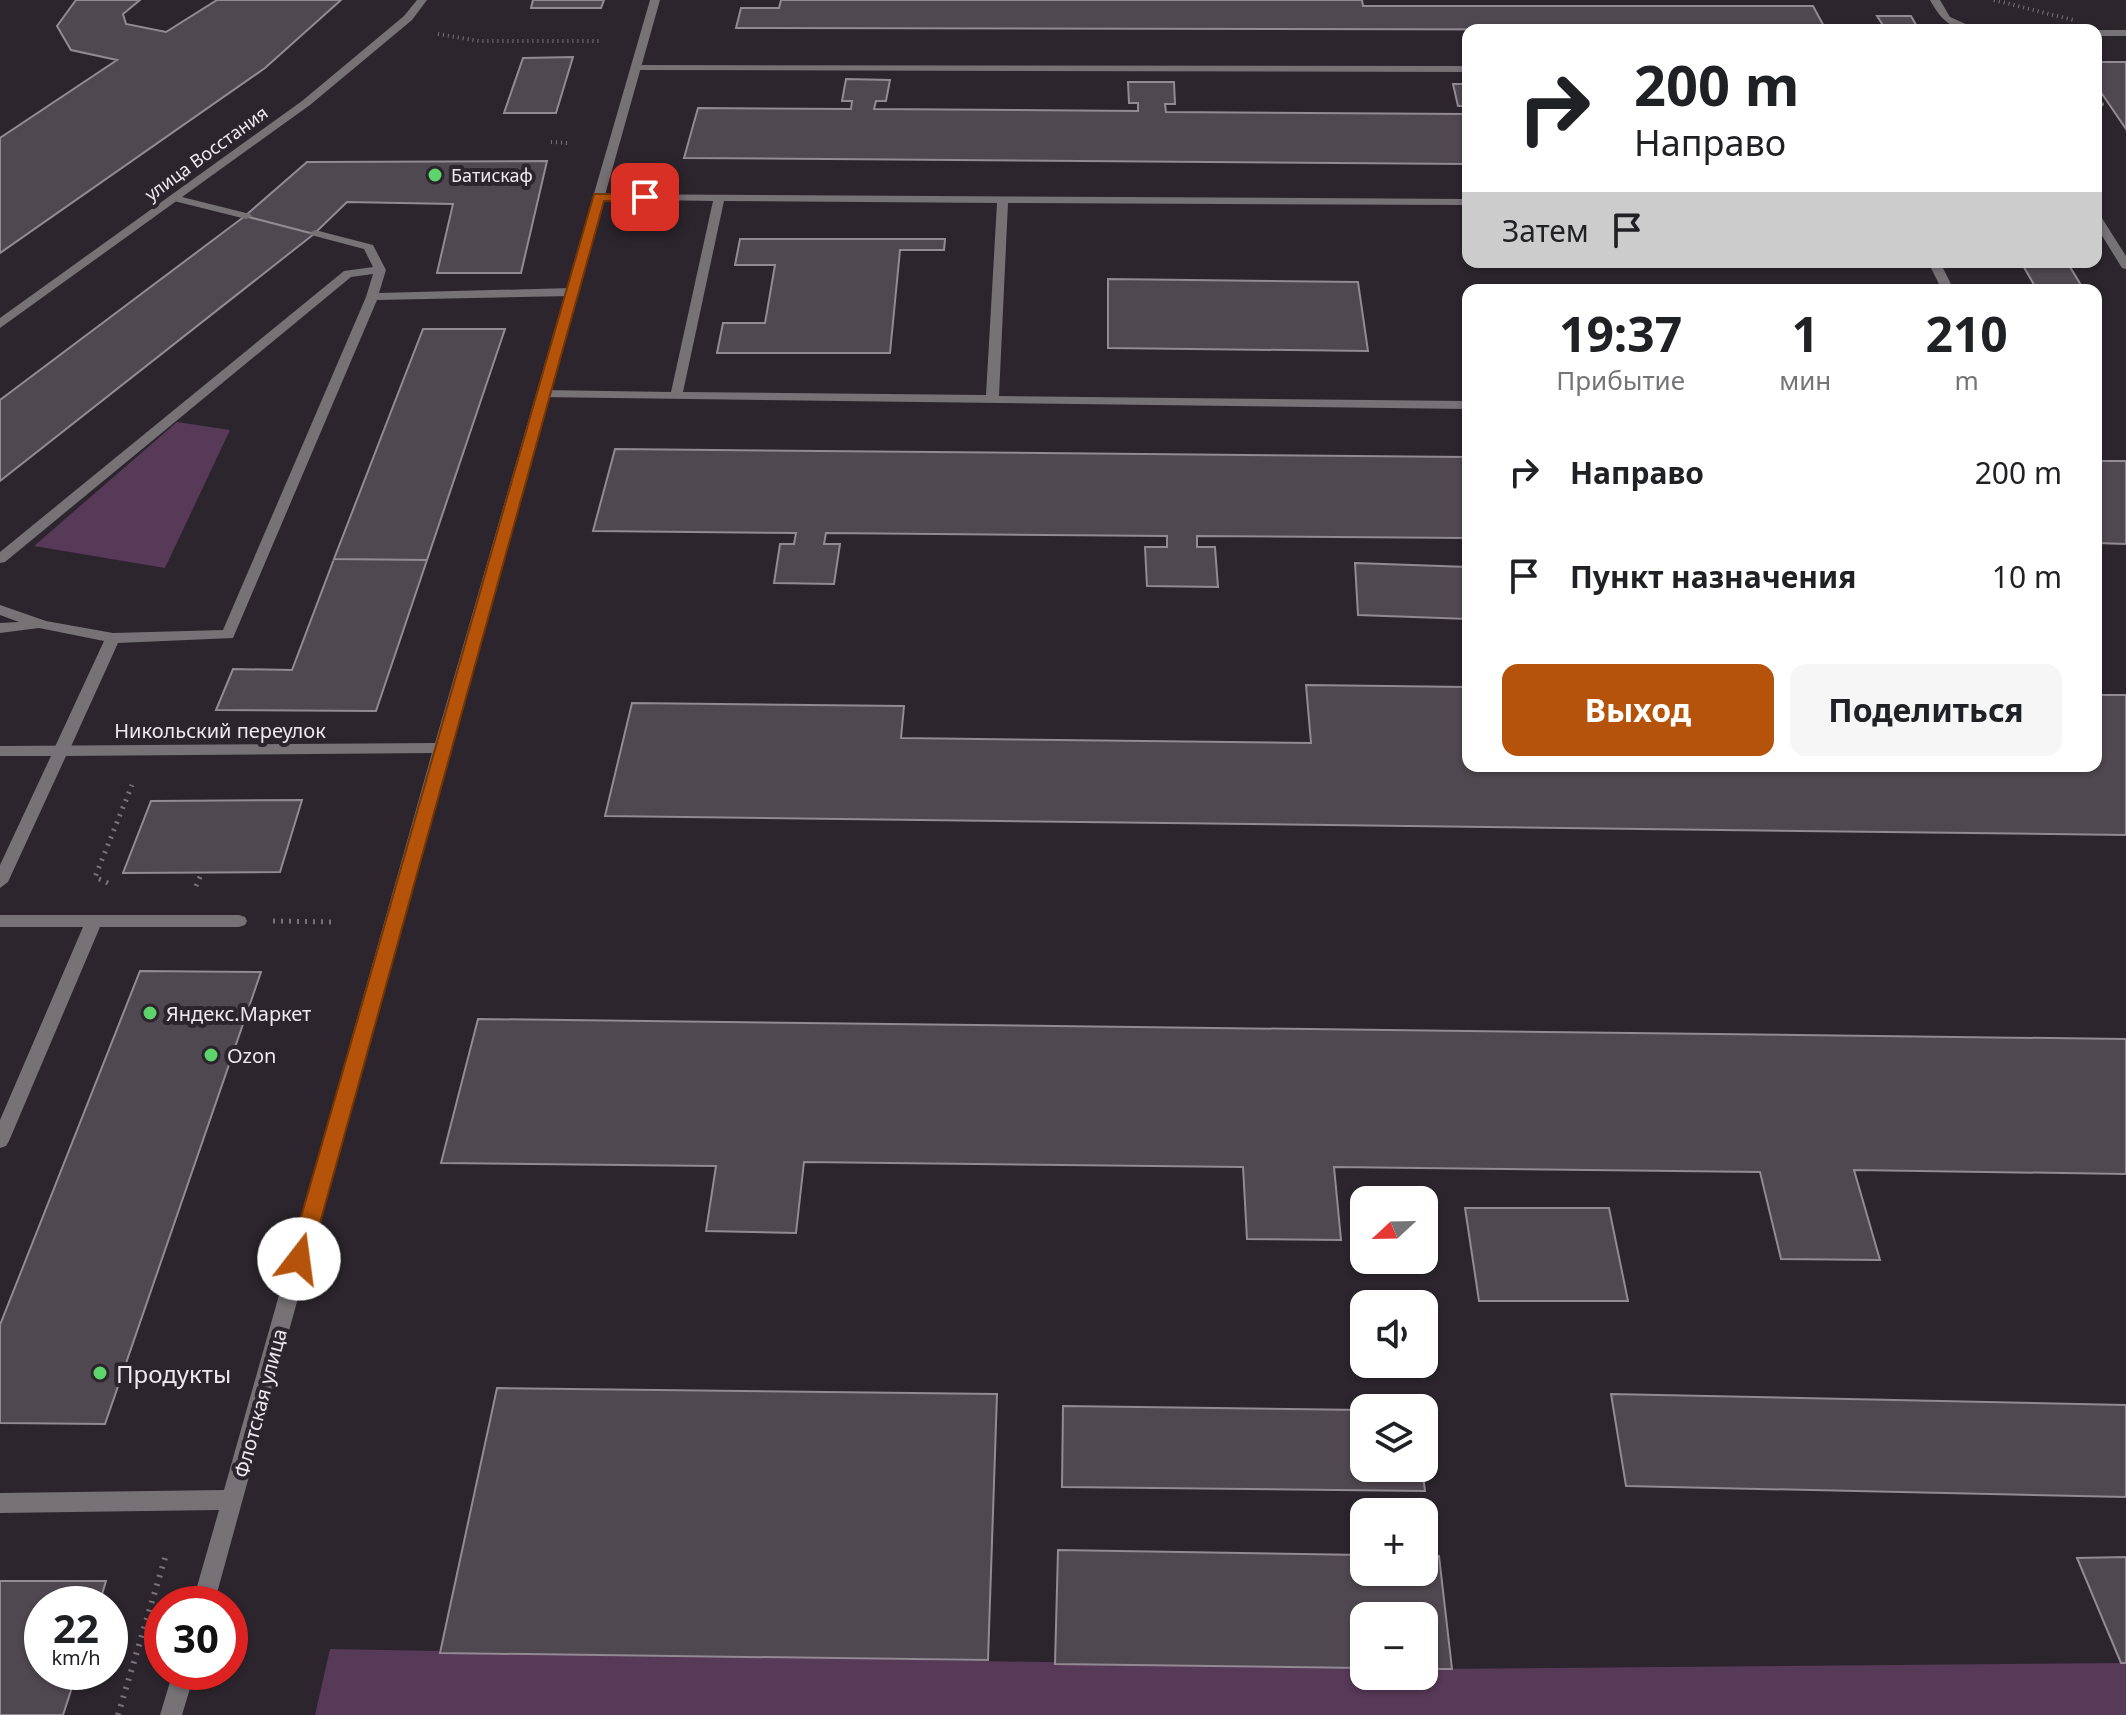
<!DOCTYPE html>
<html lang="ru">
<head>
<meta charset="utf-8">
<style>
	body { margin:0; font-family:"Noto Sans",sans-serif; background:#f6f6f6; color:#202124; height:100vh; display:flex; flex-direction:column; font-size:30px; white-space:nowrap }
	* { box-sizing:border-box; margin:0 }
	p { font-size:26px; color:#757577 }
	.icon { flex:none; width:44px; height:44px; fill:none; stroke:currentColor; stroke-width:2; stroke-linecap:round; stroke-linejoin:round }
	.map { position:relative; flex:1; overflow:hidden }
	.panel { position:absolute; left:1462px; top:284px; width:640px; height:488px; display:flex; flex-direction:column; background:#fff; border-radius:16px; box-shadow:0 2px 6px #0004 }
	.panel>* { flex:none }
	.hud { position:absolute; left:1462px; top:24px; width:640px; height:244px; border-radius:16px; box-shadow:0 2px 6px #0004; background:#fff; color:#202124; overflow:hidden }
	.needle { width:52px; rotate:248deg }
	.buttons { position:absolute; left:1350px; top:1186px; display:grid; gap:16px }
	.buttons a { display:grid; place-items:center; width:88px; height:88px; border-radius:16px; background:#fff; box-shadow:0 2px 6px #0004; font-size:40px }
	.speed { position:absolute; left:24px; top:1586px; display:flex; gap:16px; font-size:40px; font-weight:700; text-align:center }
	.speed>* { display:grid; place-content:center; width:104px; height:104px; border-radius:50%; background:#fff; box-shadow:0 2px 6px #0004; line-height:1 }
	.speed small { font-size:20px; font-weight:400 }
	.speed .limit { border:12px solid #d22; background:#fff; color:#111 }
	.pin { position:absolute; display:grid; place-items:center; width:68px; height:68px; color:#fff; margin:-34px; border-radius:16px; box-shadow:0 4px 12px #0006 }
	.me { position:absolute; width:88px; margin:-44px; rotate:15deg; stroke-linejoin:round; filter:drop-shadow(0 0 6px #0008) }
	.turn { display:flex; align-items:center; gap:28px; height:168px; padding:0 40px; font-size:36px }
	.turn .icon { width:104px; height:104px; stroke-width:2.5 }
	.turn b { display:block; font-size:56px; line-height:68px }
	.then { display:flex; align-items:center; height:76px; padding:0 40px; background:#0003; gap:16px; font-size:30px }
	.eta { display:flex; justify-content:space-evenly; align-items:center; height:136px; text-align:center }
	.eta b { font-size:48px; font-weight:700; line-height:56px }
	.cta { display:flex; gap:16px; margin-top:auto; padding:16px 40px }
	.cta a { flex:1; height:92px; border-radius:16px; background:#b45309; color:#fff; font-size:32px; font-weight:700; line-height:92px; text-align:center }
	.cta a+a { background:#f6f6f6; color:#202124 }
	ul { padding:0; list-style:none }
	li { display:flex; align-items:center; gap:24px; height:104px; padding:0 40px }
	li div { flex:1 }
	li b { display:block; font-size:30px }
	li em { font-style:normal }
	.map>svg:first-child { display:block }
	.green { fill:#573958 }
	.building { fill:#504850; stroke:#938a93; stroke-width:2 }
	.lines { fill:none; stroke-linecap:round; stroke-linejoin:round }
	.path-far2 { stroke:#787279; stroke-width:4; stroke-dasharray:1 4; stroke-linecap:butt }
	.path-far1 { stroke:#787279; stroke-width:5; stroke-dasharray:2 6; stroke-linecap:butt }
	.path { stroke:#787279; stroke-width:6; stroke-dasharray:2 7; stroke-linecap:butt }
	.service { fill:#767276; fill-rule:evenodd }
	.minor { fill:#767276; fill-rule:evenodd }
	.tertiary { fill:#767276; fill-rule:evenodd }
	.route { fill:#b45309; stroke:#753606; stroke-width:2 }
	.poi-dot { fill:#5ed56c; stroke:#2c252d; stroke-width:3 }
	.labels { text-anchor:middle; dominant-baseline:central; stroke-width:8; stroke-linejoin:round; paint-order:stroke }
	.far-street-label { font-size:18px; fill:#eee9ee; stroke:#2c252d }
	.far-poi-label { font-size:18px; fill:#eee9ee; stroke:#2c252d; text-anchor:start }
	.street-label { font-size:20px; fill:#eee9ee; stroke:#2c252d }
	.poi-label { font-size:20px; fill:#eee9ee; stroke:#2c252d; text-anchor:start }
	.near-poi-label { font-size:24px; fill:#eee9ee; stroke:#2c252d; text-anchor:start }
</style>
</head>
<body>
<div class="map">
<svg width="2126" height="1715" viewBox="0 0 2126 1715">
	<rect width="100%" height="100%" fill="#2c252d"/>
	<path class="green" d="M177,422L230,430L165,568L34,546Z
		M330,1649L1364,1668V1676H1424V1669L2126,1663V1715H315Z"/>
	<path class="building" d="M76,0H140L123,14L126,24L166,32L217,0H341L265,68L0,253V138L117,60L71,50L57,26Z
		M533,0H604L601,8H531Z
		M781,0H1362L1363,6H1813L1826,30L736,28L741,8H779Z
		M1877,16H1911L1919,30H1886Z
		M573,57L556,113H504L523,58Z
		M2096,62H2126V129L2096,85Z
		M846,79L890,80L886,101H876L874,109L1138,111V103H1129L1128,82H1174L1175,104H1165L1166,112L1468,114V164L684,158L698,108L851,109L852,101H842Z
		M1453,84H1468V106H1458Z
		M547,161L521,273H437L453,204L347,202L314,234L245,216L307,162Z
		M245,216L314,234L0,481V400Z
		M740,239H945L944,250H900L890,353H717L723,323H765L775,265H735Z
		M2021,262H2067L2084,290H2037Z
		M1108,279L1358,282L1368,351L1108,348Z
		M423,329H505L427,560L334,559Z
		M615,449L1468,457V538L1197,536V547H1215L1218,587L1147,586L1145,547H1167V536L826,533L824,544H840L834,584L774,583L780,544H794L796,533L593,531Z
		M2096,461H2126V544L2096,543Z
		M334,559L427,560L376,711L216,710L233,669L292,670Z
		M1355,563L1468,567V619L1358,615Z
		M1306,685L1468,687V766H2096V695H2126V835L605,816L632,703L904,706L901,738L1311,743Z
		M302,800L280,872L123,873L151,801Z
		M140,971L261,972L105,1424L0,1423V1325Z
		M478,1019L2126,1039V1174L1854,1170L1880,1260L1781,1259L1760,1172L1334,1167L1341,1240L1247,1239L1243,1167L804,1162L796,1233L706,1231L716,1166L441,1163Z
		M1465,1208H1609L1628,1301H1479Z
		M497,1388L997,1394L988,1660L440,1653Z
		M1611,1394L2126,1405V1497L1626,1486Z
		M1063,1406L1364,1410V1468H1422L1425,1491L1062,1487Z
		M1058,1550L1364,1555V1572H1424V1556H1439L1452,1669H1424V1616H1364V1668L1055,1664Z
		M2126,1557V1663H2121L2077,1558Z
		M0,1581H106L99,1604H42V1672H77L63,1715H0Z"/>
	<g class="lines">
		<path class="path-far2" d="M1994,0L2073,20
			M438,34L479,41H600
			M2096,95L2102,104H2096
			M551,142L568,143"/>
		<path class="path-far1" d="M108,883L95,877L132,785
			M196,886L202,872
			M273,921L336,922"/>
		<path class="path" d="M118,1715L165,1558"/>
		<path class="service" d="M1930,0H1940L1950,17L1979,30C1952,30 1943,23 1930,0Z
			M2096,30H2126V36H2096Z
			M636,65L1468,66V72L632,70V66Z
			M599,194L1468,199V205L1008,203L999,396L1468,401V409L538,397L536,394L542,390L671,392L713,201L595,199L593,197ZM724,201L997,203L986,395L683,392Z
			M174,195L250,214L252,216L246,219L170,200L168,198Z
			M2096,214L2100,215L2126,256V269L2122,268L2096,226Z
			M315,230L373,245L386,270L379,293L572,288L578,292L572,296L377,300L233,638L118,643L69,751L61,756L56,755L53,751L104,641L39,628L0,633V623L19,622L0,615V605L46,621L113,633L223,630L366,297L373,274L351,277L5,562L0,563V552L344,271L373,267L364,249L311,235L309,233Z
			M1928,262H1940L1954,290H1942Z
			M0,915H239L245,917L247,921L245,925L239,927H100L9,1141L6,1146L0,1148V1120L83,927H0Z"/>
		<path class="minor" d="M650,0H660L449,748L214,1604H192L219,1510L0,1513V1493L224,1490L432,753L66,756L8,882L0,888V865L51,756H0V746L435,743Z
			M173,1672H195L182,1715H160Z"/>
		<path class="tertiary" d="M417,0H427L412,20L310,105L0,328V318L302,101L404,16Z"/>
	</g>
	<path class="route" d="M594,194H645L652,197L645,201H604L310,1259L307,1266L299,1269L292,1266L289,1259Z"/>
	<g class="poi-dot">
		<circle cx="435" cy="175" r="8"/>
		<circle cx="150" cy="1013" r="8"/>
		<circle cx="211" cy="1055" r="8"/>
		<circle cx="100" cy="1373" r="8"/>
	</g>
	<g class="labels">
		<g class="far-street-label">
			<text transform="translate(206 153) rotate(-36)">улица Восстания</text>
		</g>
		<g class="far-poi-label">
			<text x="451" y="175">Батискаф</text>
		</g>
		<g class="street-label">
			<text x="220" y="730">Никольский переулок</text>
			<text transform="translate(260 1403) rotate(-75)">Флотская улица</text>
		</g>
		<g class="poi-label">
			<text x="166" y="1013">Яндекс.Маркет</text>
			<text x="227" y="1055">Ozon</text>
		</g>
		<g class="near-poi-label">
			<text x="116" y="1373">Продукты</text>
		</g>
	</g>
</svg>
<div class="buttons">
<a><svg class="needle" viewBox="-14 -14 28 28"><path d="M0-13l5 13h-10z" fill="#e53935"/><path d="M0 13l5-13h-10z" fill="#757577"/></svg></a>
<a><svg class="icon" aria-label="sound" viewBox="0 0 24 24"><path d="M4 9h4l5-4v14l-5-4H4zM17 9q2 3 0 6"/></svg></a>
<a><svg class="icon" aria-label="layers" viewBox="0 0 24 24"><path d="M12 4l9 5-9 5-9-5zM3 14l9 5 9-5"/></svg></a>
<a>+</a>
<a>−</a>
</div>
<div class="speed"><div>22<small>km/h</small></div><div class="limit">30</div></div>
<div class="pin" style="left:645px;top:197px;background:#d93025"><svg class="icon" aria-label="arrive" viewBox="0 0 24 24"><path d="M6 21V4h12l-3 4 3 4H6"/></svg></div>
<svg class="me" style="left:299px;top:1259px" viewBox="-20 -20 40 40"><circle r="19" fill="#fff"/><path d="M0-13L10 11 0 6-10 11z" fill="#b45309"/></svg>
<div class="hud">
<div class="turn"><svg class="icon" aria-label="right" viewBox="0 0 24 24"><path d="M7 20v-9h11M14 6l5 5-5 5"/></svg><div><b>200 m</b>Направо</div></div>
<div class="then">Затем<svg class="icon" aria-label="arrive" viewBox="0 0 24 24"><path d="M6 21V4h12l-3 4 3 4H6"/></svg></div>
</div>
<section class="panel">
<div class="eta">
<div><b>19:37</b><p>Прибытие</p></div>
<div><b>1</b><p>мин</p></div>
<div><b>210</b><p>m</p></div>
</div>
<ul>
<li><svg class="icon" aria-label="right" viewBox="0 0 24 24"><path d="M7 20v-9h11M14 6l5 5-5 5"/></svg><div><b>Направо</b></div><em>200 m</em></li>
<li><svg class="icon" aria-label="arrive" viewBox="0 0 24 24"><path d="M6 21V4h12l-3 4 3 4H6"/></svg><div><b>Пункт назначения</b></div><em>10 m</em></li>
</ul>
<div class="cta"><a>Выход</a><a>Поделиться</a></div>
</section>
</div>
</body>
</html>
